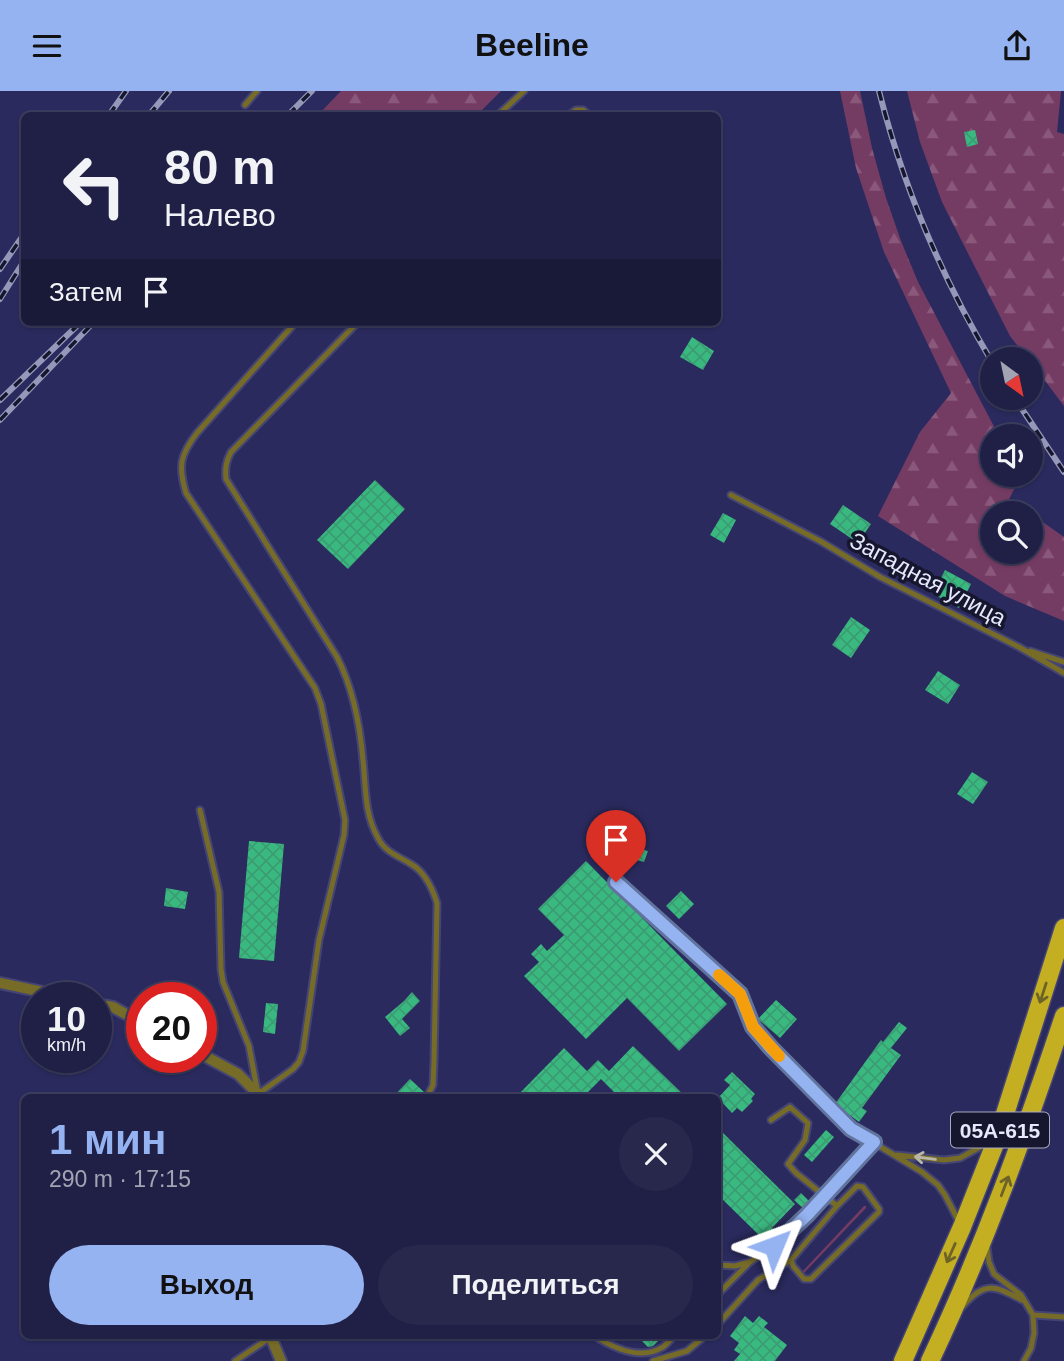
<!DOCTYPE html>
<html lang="ru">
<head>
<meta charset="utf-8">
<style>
	body { margin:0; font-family:Arial,sans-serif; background:#28284d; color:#f1f3f6; height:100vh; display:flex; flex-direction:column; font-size:26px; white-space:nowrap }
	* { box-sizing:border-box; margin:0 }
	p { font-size:23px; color:#a2a3b3 }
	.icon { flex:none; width:38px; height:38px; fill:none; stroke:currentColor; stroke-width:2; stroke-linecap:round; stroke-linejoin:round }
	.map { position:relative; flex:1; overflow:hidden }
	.sheet { position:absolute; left:21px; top:1003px; width:700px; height:245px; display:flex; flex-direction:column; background:#202046; border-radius:10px; box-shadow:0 2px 5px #0004,0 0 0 2px #3d3e5f }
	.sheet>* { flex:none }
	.banner { position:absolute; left:21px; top:21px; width:700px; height:214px; border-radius:10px; box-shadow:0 2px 5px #0004,0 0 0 2px #3d3e5f; background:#202046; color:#f1f3f6; overflow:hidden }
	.needle { width:46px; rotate:147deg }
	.fabs { position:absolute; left:980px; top:256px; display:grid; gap:14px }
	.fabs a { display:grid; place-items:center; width:63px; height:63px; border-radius:50%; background:#202046; box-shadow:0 2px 5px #0004,0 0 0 2px #3d3e5f; font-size:35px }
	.speed { position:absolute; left:21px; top:891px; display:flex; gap:14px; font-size:35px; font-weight:700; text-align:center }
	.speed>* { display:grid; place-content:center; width:91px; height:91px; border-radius:50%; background:#202046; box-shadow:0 2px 5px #0004,0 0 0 2px #3d3e5f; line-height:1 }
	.speed small { font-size:18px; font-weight:400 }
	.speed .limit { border:10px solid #d22; background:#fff; color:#111 }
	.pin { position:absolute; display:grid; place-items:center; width:60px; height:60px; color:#fff; margin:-72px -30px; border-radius:50% 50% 50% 0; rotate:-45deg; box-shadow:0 0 7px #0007 }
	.pin .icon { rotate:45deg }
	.me { position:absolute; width:77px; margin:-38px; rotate:46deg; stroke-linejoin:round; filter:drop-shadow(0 0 5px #0008) }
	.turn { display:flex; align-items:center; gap:24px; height:147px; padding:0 28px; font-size:32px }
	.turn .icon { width:91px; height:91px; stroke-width:2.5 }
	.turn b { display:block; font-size:49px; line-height:60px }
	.then { display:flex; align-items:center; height:66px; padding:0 28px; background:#0003; gap:14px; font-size:26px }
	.round { display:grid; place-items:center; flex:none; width:74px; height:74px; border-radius:37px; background:#28284d }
	.head { display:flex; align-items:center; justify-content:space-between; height:119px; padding:0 28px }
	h1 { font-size:42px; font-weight:700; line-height:52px; color:#95b2f1 }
	.primary-button { display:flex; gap:14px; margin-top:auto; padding:14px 28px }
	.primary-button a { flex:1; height:80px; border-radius:42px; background:#95b2f1; color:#111; font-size:28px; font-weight:700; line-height:80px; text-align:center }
	.primary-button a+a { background:#28284d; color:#f1f3f6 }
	header { display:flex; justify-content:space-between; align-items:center; height:91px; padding:0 28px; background:#95b2f1; color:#111; font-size:32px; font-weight:700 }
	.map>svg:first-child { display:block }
	.green { fill:#753c63 }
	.forest { fill:url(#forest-firs) }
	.building { fill:url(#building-cross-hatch) }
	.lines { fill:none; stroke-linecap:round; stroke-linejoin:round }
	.service-casing { stroke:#444574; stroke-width:9 }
	.minor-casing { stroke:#444574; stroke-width:14 }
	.trunk-casing { stroke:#444574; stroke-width:21 }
	.service { stroke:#776c27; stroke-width:5 }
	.minor { stroke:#776c27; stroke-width:10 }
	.trunk { stroke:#c4af22; stroke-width:18 }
	.rail-casing { stroke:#9698ba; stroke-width:6 }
	.rail { stroke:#16172e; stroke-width:3.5; stroke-dasharray:10; stroke-linecap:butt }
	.oneway { stroke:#6d6328 }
	.oneway2 { stroke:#bab7a7 }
	.route-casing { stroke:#61749d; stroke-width:18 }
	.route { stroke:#95b2f1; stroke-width:12 }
	.slow { stroke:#f59e0b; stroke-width:12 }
	.labels { text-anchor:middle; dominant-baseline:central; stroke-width:7; stroke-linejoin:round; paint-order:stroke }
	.shield { fill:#16172e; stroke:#a8aabf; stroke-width:2 }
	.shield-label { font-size:21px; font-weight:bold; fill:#e6e9fd }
	.street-label { font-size:23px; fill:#e6e9fd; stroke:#16172e }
</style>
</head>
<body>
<header><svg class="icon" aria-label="menu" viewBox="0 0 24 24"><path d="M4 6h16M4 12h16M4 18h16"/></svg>Beeline<svg class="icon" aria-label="share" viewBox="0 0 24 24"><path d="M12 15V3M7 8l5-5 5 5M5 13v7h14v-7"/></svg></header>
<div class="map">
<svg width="1064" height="1270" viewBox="0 0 1064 1270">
	<defs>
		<pattern id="forest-firs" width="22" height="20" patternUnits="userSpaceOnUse" patternTransform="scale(1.75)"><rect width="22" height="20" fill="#753c63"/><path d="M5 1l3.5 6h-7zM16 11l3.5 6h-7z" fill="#89587a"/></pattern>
		<pattern id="building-cross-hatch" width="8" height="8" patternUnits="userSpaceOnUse" patternTransform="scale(1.75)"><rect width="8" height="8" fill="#39b980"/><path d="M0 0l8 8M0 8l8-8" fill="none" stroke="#3c9c73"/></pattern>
	</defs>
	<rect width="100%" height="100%" fill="#2a2a5e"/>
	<path class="green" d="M864,1115H866V1117L803,1183L802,1181Z"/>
	<path class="forest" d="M341,0H501L477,24H318Z
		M840,0H860L872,57L886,107L901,150L918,191L999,345H992V383H1018L1020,387L1009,408L1029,422H992V460H1031V423L1064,446V530L1005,505L878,425L920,341L951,302L884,161L856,77Z
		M907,0H1061L1057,41L1064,43V315L1031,271V268H1028L1010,245L942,111L920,51Z"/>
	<path class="building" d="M975,39L978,53L967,56L964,41Z
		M692,246L714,260L703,279L680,266Z
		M375,389L405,418L348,478L317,449Z
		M843,414L871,433L858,452L830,433Z
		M723,422L736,429L724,452L710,444Z
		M945,479L971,493L959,517L933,503Z
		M851,526L870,539L851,567L832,554Z
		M938,580L960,594L948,613L925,599Z
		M972,681L988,691L973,713L957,703Z
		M249,750L284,753L274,870L239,867Z
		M626,754L648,760L644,771L623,765Z
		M586,770L727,913L679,960L627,907L586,948L524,885L539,871L531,863L541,853L547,860L564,844L538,818Z
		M166,797L188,801L185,818L164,815Z
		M681,800L694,813L679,828L666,815Z
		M412,901L420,910L402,928L410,937L400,945L385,926L404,910Z
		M776,909L797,928L780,947L758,928Z
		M266,912L278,913L275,943L263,941Z
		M201,930L219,938L215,948L201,941Z
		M899,931L907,937L891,957L901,964L862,1017L867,1020L859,1031L835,1013L881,949L883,951Z
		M633,955L686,1006H619L601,988L583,1006H516L564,957L587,980L598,969L609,980Z
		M732,981L755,1003L751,1008L753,1010L742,1021L737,1017L732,1022L718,1007L730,994L724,989Z
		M410,988L424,1001L422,1006H393Z
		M718,1037L795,1113L772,1137L778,1143L768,1153L718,1104Z
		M826,1039L834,1046L812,1071L804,1064Z
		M801,1102L811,1112L805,1119L794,1109Z
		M745,1225L753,1232L759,1225L768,1232L764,1236L787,1254L775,1270H734L740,1263L734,1259L739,1252L730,1245Z
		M636,1244H664L653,1255L648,1256Z"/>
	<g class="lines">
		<g class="service-casing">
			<path id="service" d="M245,14L257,0
				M498,24L524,0
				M569,24L576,19H583L589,24
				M358,231L231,361C226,370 225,377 226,388L337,566C353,597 360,634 363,669C366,696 364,722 378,747C385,761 398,765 411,773C425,781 432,796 437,812L434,971L433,994L427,1006
				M731,404L820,450L880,486L1019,556L1064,582
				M1030,560L1064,571
				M200,719L219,801L221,878L223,891L249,955L258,1003L293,978L299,971L303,960L319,849L344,744L345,729L321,613L315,597L186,402C178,375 180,364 197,342L296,231
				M616,791L740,903L753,936L771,957L851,1038L922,1081L938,1094L945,1104L959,1131
				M771,1029L790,1016L808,1032L805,1049L788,1073L796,1082L837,1115L857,1095L863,1096L879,1118V1121L811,1188H804L793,1175L791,1169L837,1115
				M897,1064L944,1069L960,1067L991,1050
				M987,1156L989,1171L994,1183L1021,1204L1033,1224L1034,1242L1031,1257L1024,1270
				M718,1174L735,1175L750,1171L774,1155L807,1124L875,1051
				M718,1203L748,1173
				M962,1216C985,1190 993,1194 1022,1209
				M1033,1224L1064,1226
				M718,1233L758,1189L791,1169
				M593,1244C613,1257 641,1270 663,1256C667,1253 671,1248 675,1244
				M235,1270L271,1246
				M653,1270L687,1260L706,1244"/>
		</g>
		<g class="minor-casing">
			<path id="minor" d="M0,892L67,906
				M96,913L113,916L142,932
				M201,963L238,983L258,1003V1006
				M270,1244L281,1270"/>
		</g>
		<g class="trunk-casing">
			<path id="trunk" d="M903,1270L962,1136L998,1045L1064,837
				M930,1270C983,1158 1025,1042 1064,925"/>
		</g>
		<use href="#service" class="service"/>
		<use href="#minor" class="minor"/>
		<use href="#trunk" class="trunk"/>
		<g class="rail-casing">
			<path id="rail" d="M879,0C903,95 942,187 992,271
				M109,24L126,0
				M149,24L169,0
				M288,24L312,0
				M0,178L24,143
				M0,208L24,170
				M1014,306L1064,381
				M0,309L81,231
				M0,329L94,231"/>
		</g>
		<use href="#rail" class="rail"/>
	</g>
	<defs><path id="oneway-shaft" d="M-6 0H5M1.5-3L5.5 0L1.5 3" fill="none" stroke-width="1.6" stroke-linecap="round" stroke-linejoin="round" transform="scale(1.75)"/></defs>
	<g class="oneway">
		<use href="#oneway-shaft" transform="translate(1043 902) rotate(108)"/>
		<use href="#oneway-shaft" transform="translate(1005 1095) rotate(-69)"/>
		<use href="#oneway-shaft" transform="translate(951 1162) rotate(114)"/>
	</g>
	<use class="oneway2" href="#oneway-shaft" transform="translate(925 1067) rotate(-172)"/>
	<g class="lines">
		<g class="route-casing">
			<path id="route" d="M616,791L740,903L753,936L771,957L851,1038L874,1051L807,1124L774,1155"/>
		</g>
		<use href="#route" class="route"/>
		<path class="slow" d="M719,884L740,903L753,936L779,965"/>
	</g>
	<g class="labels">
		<rect class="shield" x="951" y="1021.5" width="98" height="35" rx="5"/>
		<g class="shield-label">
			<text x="1000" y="1039">05А-615</text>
		</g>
		<g class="street-label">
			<text transform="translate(928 488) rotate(28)">Западная улица</text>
		</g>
	</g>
</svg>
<div class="fabs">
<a><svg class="needle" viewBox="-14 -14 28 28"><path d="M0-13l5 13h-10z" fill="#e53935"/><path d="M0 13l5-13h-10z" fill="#a2a3b3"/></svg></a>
<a><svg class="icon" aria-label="sound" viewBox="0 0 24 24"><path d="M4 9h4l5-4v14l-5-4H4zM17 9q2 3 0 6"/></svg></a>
<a><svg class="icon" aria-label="search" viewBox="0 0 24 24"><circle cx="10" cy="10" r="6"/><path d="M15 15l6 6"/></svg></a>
</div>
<div class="speed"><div>10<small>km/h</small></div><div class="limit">20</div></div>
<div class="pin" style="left:616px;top:791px;background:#d93025"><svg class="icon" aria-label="arrive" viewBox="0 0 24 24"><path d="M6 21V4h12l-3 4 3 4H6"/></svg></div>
<svg class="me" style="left:774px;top:1155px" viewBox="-20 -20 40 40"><path d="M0-17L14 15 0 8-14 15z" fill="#95b2f1" stroke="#fff" stroke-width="4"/></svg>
<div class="banner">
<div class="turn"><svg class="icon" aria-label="left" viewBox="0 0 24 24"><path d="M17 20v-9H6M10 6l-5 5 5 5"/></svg><div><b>80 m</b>Налево</div></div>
<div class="then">Затем<svg class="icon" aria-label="arrive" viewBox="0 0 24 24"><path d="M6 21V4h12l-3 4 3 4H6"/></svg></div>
</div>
<section class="sheet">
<div class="head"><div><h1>1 мин</h1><p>290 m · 17:15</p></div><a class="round"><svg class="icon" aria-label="close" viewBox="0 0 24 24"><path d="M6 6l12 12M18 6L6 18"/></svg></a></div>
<div class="primary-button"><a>Выход</a><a>Поделиться</a></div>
</section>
</div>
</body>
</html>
